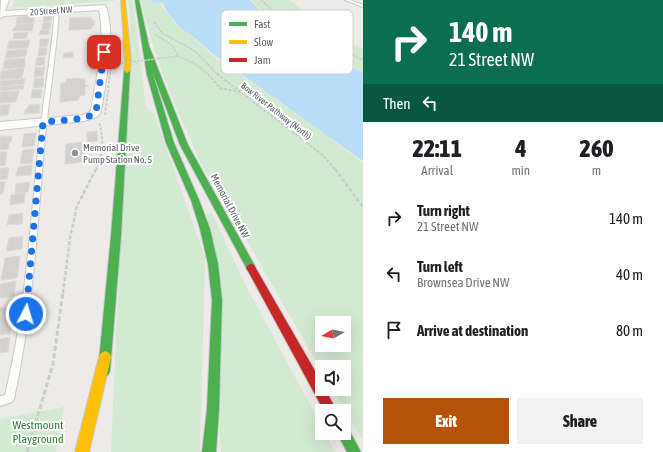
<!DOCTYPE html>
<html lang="en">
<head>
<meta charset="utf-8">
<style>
	body { margin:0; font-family:"Asap Condensed",sans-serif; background:#f2f2f2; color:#202124; height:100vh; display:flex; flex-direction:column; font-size:15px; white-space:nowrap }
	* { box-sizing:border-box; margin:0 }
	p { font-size:13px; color:#757577 }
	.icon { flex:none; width:22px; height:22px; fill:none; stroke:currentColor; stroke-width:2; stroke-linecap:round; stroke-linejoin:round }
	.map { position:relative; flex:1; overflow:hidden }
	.details { display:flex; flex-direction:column; background:#fff; width:300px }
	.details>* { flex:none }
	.guide { background:#0b6e4f; color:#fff; overflow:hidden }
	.needle { width:26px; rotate:261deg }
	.buttons { position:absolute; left:315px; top:316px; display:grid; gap:8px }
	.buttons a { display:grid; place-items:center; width:36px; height:36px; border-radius:0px; background:#fff; box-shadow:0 4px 16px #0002; font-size:20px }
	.pin { position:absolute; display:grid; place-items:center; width:34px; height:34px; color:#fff; margin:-17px; border-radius:8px; box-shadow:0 2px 6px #0006 }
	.me { position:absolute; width:44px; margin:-22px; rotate:5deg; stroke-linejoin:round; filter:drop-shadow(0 0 3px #0008) }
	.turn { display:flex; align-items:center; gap:14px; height:84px; padding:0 20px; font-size:18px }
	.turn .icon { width:52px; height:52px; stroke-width:2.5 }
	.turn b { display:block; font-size:28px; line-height:34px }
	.then { display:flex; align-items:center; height:38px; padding:0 20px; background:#0003; gap:8px; font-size:15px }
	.eta { display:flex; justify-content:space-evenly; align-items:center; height:68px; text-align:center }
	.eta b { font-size:24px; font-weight:800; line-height:28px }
	.cta { display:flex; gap:8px; margin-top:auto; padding:8px 20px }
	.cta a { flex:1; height:46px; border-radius:0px; background:#b45309; color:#fff; font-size:16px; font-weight:800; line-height:46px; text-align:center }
	.cta a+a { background:#f2f2f2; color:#202124 }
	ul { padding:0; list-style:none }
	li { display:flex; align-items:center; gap:12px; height:56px; padding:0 20px }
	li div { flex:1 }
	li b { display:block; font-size:15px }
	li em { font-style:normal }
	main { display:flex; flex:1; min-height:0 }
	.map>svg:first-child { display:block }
	.green { fill:#d4e9d2; fill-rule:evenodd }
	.water { fill:#b9def8 }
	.building { fill:#d3d2d0; stroke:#dbdad6 }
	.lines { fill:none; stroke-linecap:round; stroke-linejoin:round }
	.lane-casing { stroke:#c9c9c9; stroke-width:2 }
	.street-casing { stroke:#c9c9c9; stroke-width:2 }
	.fast-casing { stroke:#c7c8c7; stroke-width:2 }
	.slow-casing { stroke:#c7c8c7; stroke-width:2 }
	.jam-casing { stroke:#c7c8c7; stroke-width:2 }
	.path-far3 { stroke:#c8cdca; stroke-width:1.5; stroke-dasharray:2.5 1; stroke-linecap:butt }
	.path-far2 { stroke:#c8cdca; stroke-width:2; stroke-dasharray:3 1.5; stroke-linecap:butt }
	.path-far1 { stroke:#c8cdca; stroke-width:2.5; stroke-dasharray:4 2; stroke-linecap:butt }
	.path { stroke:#c8cdca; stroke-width:3; stroke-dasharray:5 2.5; stroke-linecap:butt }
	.lane { fill:#fcfcfb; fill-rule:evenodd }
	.street { fill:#fcfcfb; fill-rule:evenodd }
	.fast { fill:#4caf50; fill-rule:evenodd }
	.slow { fill:#ffc107; fill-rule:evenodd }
	.jam { fill:#c62828; fill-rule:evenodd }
	.path-bridge-far1 { stroke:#c8cdca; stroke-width:1.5; stroke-dasharray:2.5 1; stroke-linecap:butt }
	.path-bridge { stroke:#c8cdca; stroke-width:2; stroke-dasharray:3 1.5; stroke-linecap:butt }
	.route { stroke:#1a73e8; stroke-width:7; stroke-dasharray:0 12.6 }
	.poi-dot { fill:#8e9192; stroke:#fff; stroke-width:1.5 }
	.labels { text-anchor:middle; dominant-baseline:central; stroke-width:4; stroke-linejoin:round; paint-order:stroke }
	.far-street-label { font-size:9px; fill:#5c6065; stroke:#fff }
	.poi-label { font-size:10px; fill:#5c6065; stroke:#fff; text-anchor:start }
	.street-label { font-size:10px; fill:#5c6065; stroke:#fff }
	.near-park-label { font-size:12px; fill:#338435; stroke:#fff }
	.key { fill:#fff; stroke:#cecfd1; stroke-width:1 }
	.key-label { font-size:11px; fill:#5c6065 }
</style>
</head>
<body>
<main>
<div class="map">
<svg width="363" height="452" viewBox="0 0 363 452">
	<rect width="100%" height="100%" fill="#ecebe7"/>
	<path class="green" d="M15,0H114V1L12,8Z
		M128,0H132L134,7L146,107L154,114L205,257L200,452H111L130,23Z
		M141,0H159L162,7L181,30L189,34L212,55L252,83L317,128L363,163V441L332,389H344V367H322V372L245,237C244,221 234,204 224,191C220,185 212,183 208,176C199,161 192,143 185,127C166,86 151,44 141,0ZM322,323H344V345H322Z
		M251,0H290L341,39L363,49V71C352,66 339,63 328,58C300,45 272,23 251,0Z
		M212,213L246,286L322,427V433H325L335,452H221L207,214Z
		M64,407L56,452H0V419Z"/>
	<path class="water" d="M152,0H250C271,24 300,46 328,59C340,64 352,67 363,72V161L213,54L190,34L182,30L167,12L163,3L150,2Z"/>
	<path class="building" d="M44,15H52L51,21L43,22Z
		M34,16V23L16,24L17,17Z
		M91,17V20H94V25L92,26V29L69,30L70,18Z
		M51,22L50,29L42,30L43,23Z
		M34,23L32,31H12L16,25Z
		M49,30V34L39,35L40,31Z
		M28,32L26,38L13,39L14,33Z
		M40,39H49L47,46L39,47Z
		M30,40L28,48L7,49L9,41Z
		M39,48H47L46,55L38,56Z
		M25,49L27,50L26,56L5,59L7,51Z
		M73,52V57L63,58L64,53Z
		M45,57L44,65L35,66L37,58Z
		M25,58V67L3,69L4,65H3L5,60Z
		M45,67L43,76L34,77L35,68Z
		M24,68L22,78L0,80L1,71Z
		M35,78H44L43,87L33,88Z
		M77,78L85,79V85L89,86L85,87V95L80,96L78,100L60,102L61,83H66V79Z
		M25,79L24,84L1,86L0,84V81Z
		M24,85L23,89L0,91V87Z
		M42,89L41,98H31L32,90Z
		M19,91L16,102L0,103V92Z
		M10,104L8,115L0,116V105Z
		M40,104L39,113L24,114L26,109L28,108L29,105Z
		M97,131L98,141L87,142V132Z
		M36,133L34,146L22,147L24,134Z
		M0,136L12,137L11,142H9V149L0,150Z
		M84,142V162L65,164L66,144Z
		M34,149L32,163L20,164L23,150Z
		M0,152H7L5,165L0,166Z
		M32,165L31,175L16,176L18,167Z
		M0,168H9L7,179L0,180Z
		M0,182H5L3,194L0,195Z
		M30,182L28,192L15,193L16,184Z
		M25,193L24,203L10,205L11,195Z
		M23,213L22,224L7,225L9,215Z
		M23,236L22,249L6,251L9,238Z
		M20,256L17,278L1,280L5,258Z
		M16,281L14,296L0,298V284Z
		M13,306L10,334L0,335V308Z
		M10,337L8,352L0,353V339Z"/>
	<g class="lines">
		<g class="lane-casing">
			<path id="lane" d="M345,0H350L363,5V7Z
				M57,9L59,10C56,57 48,103 44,149C37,233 32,316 14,399L12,402L0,406V396L5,395C25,314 30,231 38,149C43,102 51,56 55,10Z"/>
		</g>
		<g class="street-casing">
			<path id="street" d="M1,0H9L5,11L105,5C117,29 105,85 101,112L97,117L84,121L0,130V122L83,115L91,111C96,78 106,42 99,10L4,16L0,18Z"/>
		</g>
		<g class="fast-casing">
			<path id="fast" d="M135,0H139L149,46L188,145L256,268L254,271L251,272L248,271L180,145L152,71L174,143L199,200L210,229L218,264L222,300L219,409L216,452H202L207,409L212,300L208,264L200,229L191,200L166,143L147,75Z
				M127,69L130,71L121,236L110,371L108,375L104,377L100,375L98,371L111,236L124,71Z
				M344,427L348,428L361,452H347L337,433H344Z"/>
		</g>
		<g class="slow-casing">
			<path id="slow" d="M121,0H125L131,61L130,71L127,73L124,71L125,61Z
				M105,351L109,353L111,357L89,452H75L99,357L101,353Z"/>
		</g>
		<g class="jam-casing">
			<path id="jam" d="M251,264L254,265L322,383V389H325L337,411H324L248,271L246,268L248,265Z"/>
		</g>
		<path class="path-far3" d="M261,0L287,23L363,60
			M154,22L162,33L195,51L218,75
			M156,35L173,46L178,56L194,63L209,75"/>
		<path class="path-far2" d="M208,74L220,88L240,92
			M217,74L324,156L335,170
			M96,170C103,155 104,138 99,122"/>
		<path class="path-far1" d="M335,169L363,207
			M63,293L70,238L77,206L96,169"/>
		<path class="path" d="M27,452L53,364L63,292"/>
		<use href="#lane" class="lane"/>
		<use href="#street" class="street"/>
		<use href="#fast" class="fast"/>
		<use href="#slow" class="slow"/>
		<use href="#jam" class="jam"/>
		<path class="path-bridge-far1" d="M110,75L111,67L117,64L178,56"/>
		<path class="path-bridge" d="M105,115L110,74"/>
	</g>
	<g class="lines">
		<path class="route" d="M26,314L43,122C56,120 88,121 96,112L104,52"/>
	</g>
	<circle class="poi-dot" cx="75" cy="153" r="4"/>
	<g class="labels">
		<g class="far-street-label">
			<text transform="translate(51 11) rotate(-4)">20 Street NW</text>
			<text transform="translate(276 111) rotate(38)">Bow River Pathway (North)</text>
		</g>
		<g class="poi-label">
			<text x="83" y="147">Memorial Drive<tspan x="83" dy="12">Pump Station No. 5</tspan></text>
		</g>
		<g class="street-label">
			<text transform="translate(230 206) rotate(62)">Memorial Drive NW</text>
		</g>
		<g class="near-park-label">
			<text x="38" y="425">Westmount<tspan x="38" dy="14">Playground</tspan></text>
		</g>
	</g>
	<rect x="221" y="10" width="132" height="64" rx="6" class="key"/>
	<rect x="229" y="22" width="18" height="4" fill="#4caf50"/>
	<rect x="229" y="40" width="18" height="4" fill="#ffc107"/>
	<rect x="229" y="58" width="18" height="4" fill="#c62828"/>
	<g class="key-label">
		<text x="254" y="28">Fast</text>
		<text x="254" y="46">Slow</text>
		<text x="254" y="64">Jam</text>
	</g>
</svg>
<div class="buttons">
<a><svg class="needle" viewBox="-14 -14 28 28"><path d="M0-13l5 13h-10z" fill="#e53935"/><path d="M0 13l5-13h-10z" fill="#757577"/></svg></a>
<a><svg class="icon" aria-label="sound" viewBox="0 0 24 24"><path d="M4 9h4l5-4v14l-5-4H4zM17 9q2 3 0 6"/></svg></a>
<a><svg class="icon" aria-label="search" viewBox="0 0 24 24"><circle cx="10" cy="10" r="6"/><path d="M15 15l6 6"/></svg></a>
</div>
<div class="pin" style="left:104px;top:52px;background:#d93025"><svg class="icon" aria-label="arrive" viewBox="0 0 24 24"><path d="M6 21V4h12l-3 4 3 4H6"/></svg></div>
<svg class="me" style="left:26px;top:314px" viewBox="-20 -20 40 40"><circle r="17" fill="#1a73e8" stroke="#fff" stroke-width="3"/><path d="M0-11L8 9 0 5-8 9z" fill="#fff"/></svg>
</div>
<section class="details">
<div class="guide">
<div class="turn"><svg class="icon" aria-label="right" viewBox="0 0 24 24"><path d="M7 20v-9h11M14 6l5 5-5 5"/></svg><div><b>140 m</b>21 Street NW</div></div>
<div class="then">Then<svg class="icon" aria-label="left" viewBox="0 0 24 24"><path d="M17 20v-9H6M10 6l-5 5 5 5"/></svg></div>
</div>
<div class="eta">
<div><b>22:11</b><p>Arrival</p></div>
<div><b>4</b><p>min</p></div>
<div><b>260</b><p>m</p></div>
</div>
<ul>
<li><svg class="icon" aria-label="right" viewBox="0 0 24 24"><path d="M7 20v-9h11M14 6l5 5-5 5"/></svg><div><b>Turn right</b><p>21 Street NW</p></div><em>140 m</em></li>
<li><svg class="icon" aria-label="left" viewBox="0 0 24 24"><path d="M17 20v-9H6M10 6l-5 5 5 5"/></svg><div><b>Turn left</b><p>Brownsea Drive NW</p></div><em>40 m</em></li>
<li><svg class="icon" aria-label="arrive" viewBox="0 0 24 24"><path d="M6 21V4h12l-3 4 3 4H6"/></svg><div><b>Arrive at destination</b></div><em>80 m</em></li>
</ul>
<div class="cta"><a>Exit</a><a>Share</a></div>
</section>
</main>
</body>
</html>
